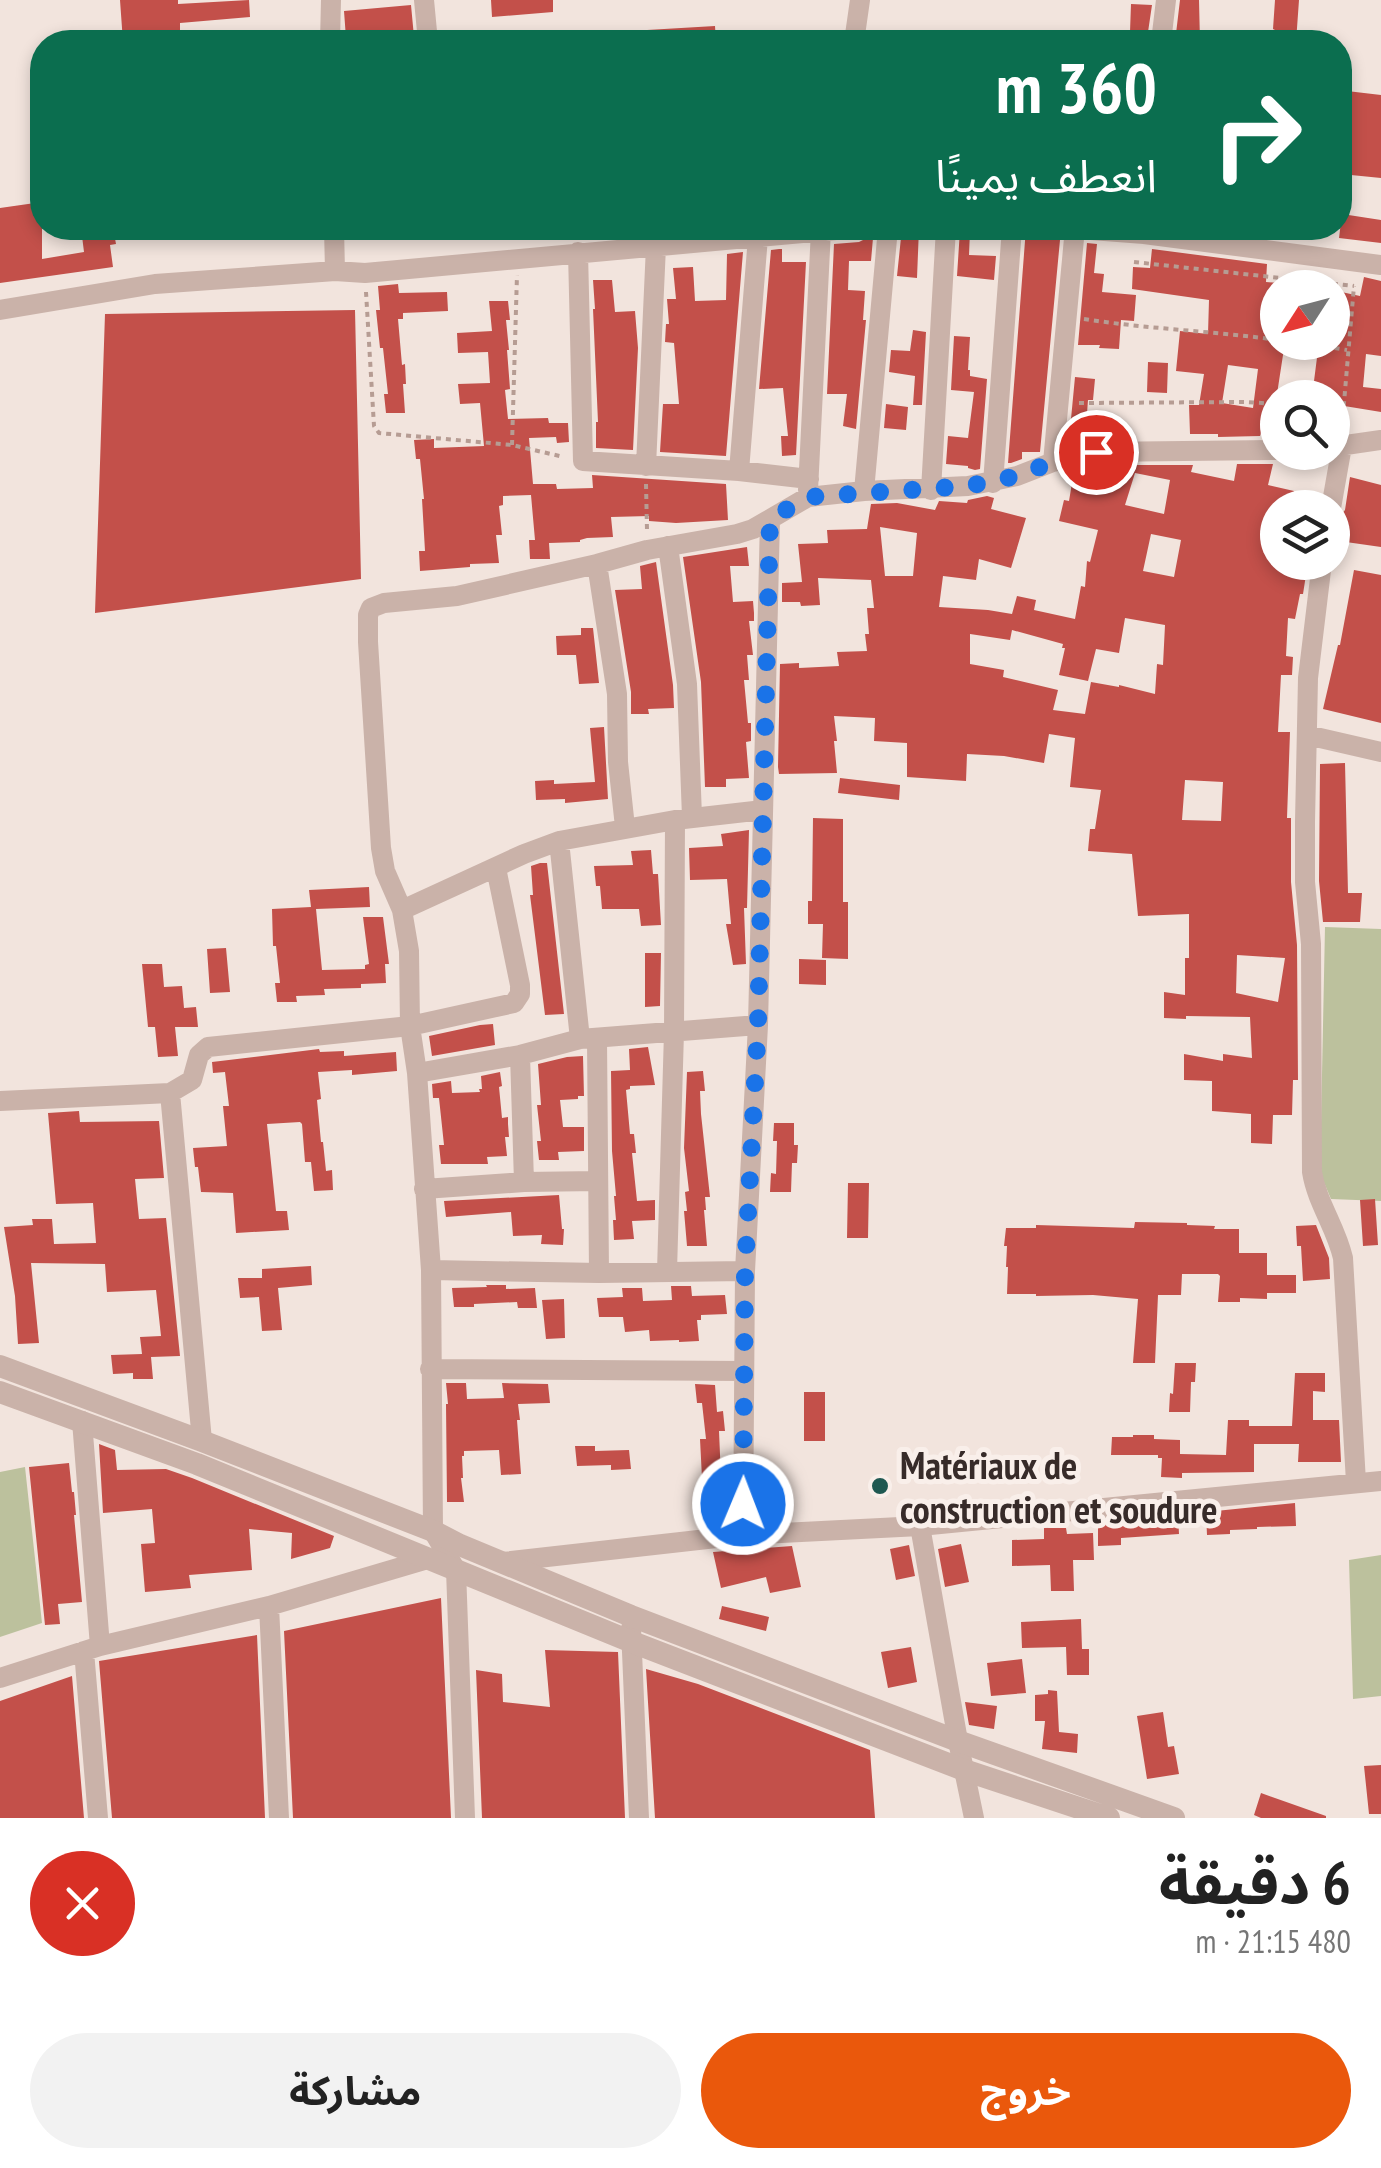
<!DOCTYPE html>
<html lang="ar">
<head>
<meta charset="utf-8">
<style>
	body { margin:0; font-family:"PT Sans Narrow","Noto Sans Arabic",sans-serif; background:#f2f2f2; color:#222; direction:rtl; height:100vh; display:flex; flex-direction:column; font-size:38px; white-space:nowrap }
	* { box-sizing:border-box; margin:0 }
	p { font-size:32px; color:#767676 }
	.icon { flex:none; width:55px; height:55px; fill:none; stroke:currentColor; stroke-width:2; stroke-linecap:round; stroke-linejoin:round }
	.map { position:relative; height:1818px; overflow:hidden; direction:ltr }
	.sheet { display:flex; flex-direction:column; background:#fff; flex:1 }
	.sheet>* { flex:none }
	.hud { position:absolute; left:30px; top:30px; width:1322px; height:210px; border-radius:40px; box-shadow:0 5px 15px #0003; direction:rtl; background:#0b6e4f; color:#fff; overflow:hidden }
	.needle { width:65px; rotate:234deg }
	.buttons { position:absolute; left:1260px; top:270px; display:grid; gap:20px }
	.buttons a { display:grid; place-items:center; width:90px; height:90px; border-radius:50%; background:#fff; box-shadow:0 5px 15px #0003; font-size:50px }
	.pin { position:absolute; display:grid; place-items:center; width:85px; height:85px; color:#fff; margin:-42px; border:5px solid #fff; border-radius:50%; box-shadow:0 2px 10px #0007 }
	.me { position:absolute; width:110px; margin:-55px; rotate:1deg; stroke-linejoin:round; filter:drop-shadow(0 0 8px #0008) }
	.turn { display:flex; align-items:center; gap:35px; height:210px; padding:0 30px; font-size:45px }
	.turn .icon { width:130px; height:130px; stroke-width:2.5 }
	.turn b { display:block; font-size:70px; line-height:85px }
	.round { display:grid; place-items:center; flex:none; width:105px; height:105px; border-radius:52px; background:#f2f2f2 }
	.headline { display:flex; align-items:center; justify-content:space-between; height:170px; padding:0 30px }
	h1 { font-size:60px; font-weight:700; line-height:75px }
	.action { display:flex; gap:20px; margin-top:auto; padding:20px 30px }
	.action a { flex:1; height:115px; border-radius:60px; background:#ea580c; color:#fff; font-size:40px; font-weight:700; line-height:115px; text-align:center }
	.action a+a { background:#f2f2f2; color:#222 }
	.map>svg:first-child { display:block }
	.green { fill:#bcc19d }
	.building { fill:#c3504a; fill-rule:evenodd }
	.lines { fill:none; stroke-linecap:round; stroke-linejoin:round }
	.path { stroke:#b69c93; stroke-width:4; stroke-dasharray:5 5; stroke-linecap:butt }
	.minor { stroke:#cab2a9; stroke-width:20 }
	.tertiary { stroke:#cab2a9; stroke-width:22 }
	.route { stroke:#1a73e8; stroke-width:18; stroke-dasharray:0 32.4 }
	.poi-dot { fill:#1f5851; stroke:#f9efea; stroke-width:4 }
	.labels { text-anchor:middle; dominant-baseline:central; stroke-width:10; stroke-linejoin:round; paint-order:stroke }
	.poi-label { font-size:38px; font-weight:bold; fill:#372b29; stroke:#f9efea; text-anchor:start }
</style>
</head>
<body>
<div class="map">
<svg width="1381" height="1818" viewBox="0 0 1381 1818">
	<rect width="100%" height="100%" fill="#f2e4dd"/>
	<path class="green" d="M1325,927L1381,929V1201L1331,1199L1320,1173Z
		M25,1467L42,1623L0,1637V1472Z
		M1381,1555V1696L1353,1699L1349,1560Z"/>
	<path class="building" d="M120,0H178V4L249,0L250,17L180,23V42H123Z
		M491,0H553V12L492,17Z
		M1180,0H1199L1200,42H1175Z
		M1275,0H1299L1296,42H1274L1275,30L1273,29Z
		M1131,4L1152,5L1148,32H1130Z
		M411,5L414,37L394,38L393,35L346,38L344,11Z
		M715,26L716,42H630V31Z
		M1347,91L1381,95V178L1341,174L1347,116H1344Z
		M42,202V259L84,252L81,228H113L116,244L110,245L113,267L0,283V208Z
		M1342,214L1381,220V243L1339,238Z
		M902,228H919L917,278L897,276Z
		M1026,228L1036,229L1035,233L1054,235L1060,240L1040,452H1022V459L1011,463H1008Z
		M960,230L970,231L969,255L996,256L994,280L957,276Z
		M867,238H873L871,261H849L848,290L865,291L863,320H866L856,429L843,426L847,394H827L834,244L859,242Z
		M1087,243L1097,244L1094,273L1104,274L1102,292L1136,295L1134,321L1121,320L1119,349L1099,348L1100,345H1078Z
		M779,249H782V262H806L796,455L782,456L781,436H788L783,388L759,389L771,250Z
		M1152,249L1267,264L1266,282L1278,283V342H1285L1275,407L1278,408V435L1261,433L1260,436L1218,437V434H1190L1189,405H1199L1204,374L1176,371L1180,331L1208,334L1209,300L1132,289L1133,267L1150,268ZM1228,365L1258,369L1253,408L1222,403Z
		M743,252L726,456L660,452L663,404H679L674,343L665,342L666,324H669L667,299H676L673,268L693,267L695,301L726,300L727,254Z
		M1364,277L1381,281V356L1366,354L1363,387L1381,389V412L1332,404V398H1306L1308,381H1314L1319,342H1332V290L1360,296Z
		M593,280H612L615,312L635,311L638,348L633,450L596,448V422H598L593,309H595Z
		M398,284L399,293L447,292L448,311L403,313V319H398L402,365L405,364L406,384H403L405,413H386L384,394H388L383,348H380L376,310H380L378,286Z
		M489,301H508L510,320H506L509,350H507L510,389L505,390L508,419L548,418L549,423H568L569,442L557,443L556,437L529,438L533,484H556L557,489L593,488L592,475L726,484L728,520L676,523L649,521V516L611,517L613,537L587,538L580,540V542L549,543L550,559H530L529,540H535L531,495L503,496V505L499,506L502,535H496L499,563L470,564V567L420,571L419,551H425L422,499H424L420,459H416L414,440L434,439V448L484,446L480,403L460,404L458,384L490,383L488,352L458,353L457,333L492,331Z
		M355,310L361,579L95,613L105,314Z
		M913,330L926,332L922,405H913L915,376L889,372L891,350L910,351Z
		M954,336L970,337L968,370H970V376L987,379L980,469L975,470L968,468V466L946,464L948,436L968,438L974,392L951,390Z
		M1148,362L1168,363L1167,393L1147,392Z
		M1075,377L1095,379L1093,400H1088L1085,440L1082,441L1069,440Z
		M886,404L908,407L906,430L884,428Z
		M1237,464H1273L1268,485L1294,491L1290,508H1278V562H1308L1303,594H1300L1295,619L1288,618L1286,656L1293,657L1292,675H1281L1278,732H1290L1287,818H1291V882L1297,945L1298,1080H1293L1292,1115H1273L1272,1144L1251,1143V1114L1212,1111V1081L1184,1080V1054L1223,1061V1054L1252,1058L1250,1017L1186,1016V1019L1164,1018V992L1185,995V958H1189V914L1138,916L1132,854L1088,851L1090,829H1095L1101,790L1070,787L1075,738L1049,734L1044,763L1004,756L967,754L966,781L907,777V743L874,741L875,718L834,716L837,741H834L837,773L779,774L778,767L780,664L799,663V668L839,666L837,652L867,651L865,634H869L867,608H874L871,580L818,578L820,605L801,606L800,602H782V583L802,582L798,544L828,543L827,530L867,529L871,504L897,503L935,510L939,501L967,503L968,500L987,496L994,498L991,509L1026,518L1011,568L979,559L976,580L943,576L939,607L988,610L1012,614L1017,596L1036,600L1034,610L1075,619L1081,586L1085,587L1087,561L1090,562L1098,530L1059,521L1064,500L1069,501L1074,471L1098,466L1131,472L1133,465H1193L1191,472L1234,481ZM1135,473L1170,480L1164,514L1125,505ZM880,527L917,533L913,576H885ZM1151,534L1181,540L1174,577L1143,571ZM1125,618L1165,625L1163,665L1157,664L1155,694L1119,685V687L1091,682L1085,714L1053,710L1058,690L1003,677L1004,670L970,664V634L1010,640L1012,630L1063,644L1062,648H1065L1059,675L1088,681L1096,649L1119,653ZM1185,780L1223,782L1221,821L1182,820ZM1237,955L1285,958L1278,1002L1236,993Z
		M1350,477L1381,485V547L1332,540L1337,520L1345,510Z
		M747,547L749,566H730L733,602L753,601L754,613V621H749L753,655H747L749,680H744L748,723H751V741L746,742L749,778L726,779V787H705L701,682L683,557Z
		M656,562L673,685L674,708L648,709L649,714H631V692L615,590L642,589L640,566Z
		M1354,570L1381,575V723L1323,709L1338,645H1340Z
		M581,628H593L599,683L579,684L576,655H557L556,636L581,635Z
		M604,727L608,799L565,803V799L536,800L535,781L554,780V784L595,782L590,728Z
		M1345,763L1348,893H1362L1360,922H1323L1319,881L1320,764Z
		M840,778L900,785L899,800L838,793Z
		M813,818L843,819V902H848V959L822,958L823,924H808V901H812Z
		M749,830L747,908H744L746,964L733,965L726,924H731L727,879L690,880L689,848L723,846L721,834Z
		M651,850L653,874H658L661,925L641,926L639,909H602L600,886H596L594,866L633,865L631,851Z
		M540,863H547L564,1014L545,1015L530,895H533L531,866Z
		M369,887L370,907L316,909L322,970L365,969V965L369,964L363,917H383L389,964H385L386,983L361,984V988L324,989L325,995L296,996L297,1002H277L275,983H280L276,946H273L272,909L311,907L309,890Z
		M226,948L230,992L210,993L207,949Z
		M645,953H661L660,1006L645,1007Z
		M799,959L826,960V985L799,984Z
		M142,964H162L164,987L182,986L184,1008L196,1007L198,1027H175L178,1056L158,1057L155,1027H148Z
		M493,1024L495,1045L432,1056L429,1036L480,1025Z
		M648,1047L655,1085L630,1086V1089L626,1090L630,1134H634L636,1153H632L637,1201L655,1200V1220L632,1221L634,1239L614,1240L613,1220H616L614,1196H616L612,1151L611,1071L630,1070L629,1049Z
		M319,1049L320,1052L344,1051V1056L396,1052L397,1071L352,1075V1070L318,1072L321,1099L317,1100L321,1142H323L326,1171L332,1170L333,1190L314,1191L311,1162H305L302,1124L300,1122L267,1124L276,1211H287L289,1230L236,1233L233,1193L201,1192L198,1167H195L193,1148L227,1146L223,1106H229L225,1072L213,1073L212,1062Z
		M583,1056L584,1096H578V1099L560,1100L563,1127H584V1151L558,1152L559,1160H539L537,1141H541L537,1105H541L538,1064L567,1057Z
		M703,1071L705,1091H700L701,1114L710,1197H705L706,1210H704L707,1246H687L684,1211H687L685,1192L689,1191L684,1148L687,1072Z
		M500,1072L502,1086L499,1087L502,1118L508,1117V1124L509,1137H505L507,1156L487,1157L488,1164H441L439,1145H444L439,1098H433L432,1084L451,1081L452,1093L480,1092L479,1089H482L481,1076Z
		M79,1111L80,1122L159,1121L164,1178L135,1179L139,1219L166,1218L180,1356L151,1357L153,1379H133V1373L113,1374L111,1355L142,1354L140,1337L161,1336L156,1290L107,1292L105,1264L31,1263L39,1343L18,1344L15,1296L4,1227L33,1225L32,1219H52L54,1244L96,1243L93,1203L56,1204L48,1113Z
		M774,1123H794V1145H798L797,1163H792L791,1192H770L771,1173L776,1174L777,1141H773Z
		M848,1183H869L868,1238H847Z
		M559,1195L562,1229H564L563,1245L541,1244L542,1235L513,1236L511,1212L446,1217L444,1201Z
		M1375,1199L1378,1245L1363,1246L1360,1200Z
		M1135,1222L1187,1223V1225L1215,1226L1214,1229H1239V1253H1267V1275H1296V1293H1267V1299L1240,1298V1302H1218L1220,1276L1218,1274H1182L1181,1295H1158L1155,1363H1133L1138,1299L1093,1295L1036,1296V1294H1007L1008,1267H1006L1007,1246H1004L1006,1228H1036V1225L1134,1228Z
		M1316,1225L1329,1258L1330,1279L1303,1281L1301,1246H1297L1296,1226Z
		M311,1266L312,1285L278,1288L282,1330L262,1331L259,1297L240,1298L238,1278H262V1269Z
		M486,1285H506V1289L535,1288L537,1308H518L517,1302L474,1304V1307H454L452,1288L487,1287Z
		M671,1286H691L692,1296L725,1295L727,1314L701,1315V1320H697L699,1341L679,1342V1340L650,1341L649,1330L625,1332L623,1317H599L597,1298L623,1297L622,1288H642L643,1301L672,1300Z
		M564,1299L565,1338L546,1339L542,1300Z
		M1175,1363H1196L1195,1382H1191L1190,1412H1169L1170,1393L1173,1394Z
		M1295,1373H1325V1392L1313,1391V1420H1339L1341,1462H1298L1299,1444H1254V1472L1182,1473V1478L1161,1477L1162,1458H1158V1455H1111L1112,1437H1133V1435H1154V1439L1180,1440V1454L1226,1455L1228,1420H1249V1426H1292Z
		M446,1383H466L467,1399L504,1398L502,1383L548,1384L550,1403L518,1404L520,1420H517L521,1474L501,1475L499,1450L464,1451V1456H462L463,1478H461L464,1502H447L446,1404H448Z
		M695,1384L715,1385L717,1412L723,1411L725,1431H719L721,1478H702L700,1439H706L702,1403H697Z
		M804,1392H825V1441H804Z
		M99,1444L115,1450L117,1470L166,1469L192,1478L334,1536L330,1548L291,1559L292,1533L249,1529L252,1570L189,1575L191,1588L145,1592L141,1544L155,1543L152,1509L103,1513Z
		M575,1446H595V1451L629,1450L631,1469L611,1470V1465L577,1466Z
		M69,1463L72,1492H74L76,1515H74L82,1602L58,1604L60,1624L45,1625L29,1467Z
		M1295,1503L1296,1526L1257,1527V1529L1230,1530V1534L1207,1535L1206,1512Z
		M1178,1515L1179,1534L1121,1538V1545L1098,1546V1522Z
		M1044,1528H1066L1067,1534L1093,1533L1094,1560H1073L1074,1591H1051L1050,1565L1012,1566V1540L1044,1539Z
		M961,1544L969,1582L945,1587L938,1549Z
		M909,1545L915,1576L896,1580L890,1549Z
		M792,1546L801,1587L770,1593L766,1577L721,1588L713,1552Z
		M441,1598L451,1818H293L284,1631Z
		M722,1606L769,1617L766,1631L719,1619Z
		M1081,1619L1082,1649H1089V1675H1067L1066,1647L1022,1648L1021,1622Z
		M257,1635L265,1818H112L99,1661Z
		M911,1647L917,1682L888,1688L881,1652Z
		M545,1650L618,1652L625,1818H482L476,1670L502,1674L503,1702L550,1707Z
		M1022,1659L1026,1693L991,1696L987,1663Z
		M646,1669L698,1684L870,1750L875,1818H655Z
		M72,1676L84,1818H0V1701Z
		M1048,1690L1057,1691L1059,1732L1078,1734L1077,1753L1042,1749L1045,1721H1035V1695L1048,1694Z
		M965,1702L997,1706L994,1729L969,1725Z
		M1163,1712L1168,1747L1174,1746L1179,1774L1147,1779L1137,1716Z
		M1381,1765V1814H1369L1364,1766Z
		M1261,1793L1326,1816V1818H1261L1254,1815Z"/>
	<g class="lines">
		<path class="path" d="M1134,262L1354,286
			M366,292L374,426L379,433L512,445L564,457
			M1084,319C1148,329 1213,331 1278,340
			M1295,342L1347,350
			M1079,403L1245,402L1278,404
			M1342,426L1354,286
			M512,445L517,275
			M646,484L647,530"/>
		<path class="minor" d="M424,0L428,42
			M330,42L331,0
			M854,42L860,0
			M1161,42L1166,0
			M334,228L335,271
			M1065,228L1144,234L1381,265
			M578,252L583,461L739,471L809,479
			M0,310L155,284L335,271L365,273L858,228
			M1332,447L1381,440
			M1053,462L1075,228
			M646,466L656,246
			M739,471L758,237
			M993,483L1012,228
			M808,490L821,230
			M931,490L946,228
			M864,491L888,228
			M1331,508L1342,446
			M668,546L687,684L692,817
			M1322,562L1308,678L1305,822V882L1311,944L1312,1172C1317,1203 1336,1227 1343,1258L1356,1482
			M597,564L617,694L618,762L625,827
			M1307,735L1381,752
			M559,841L580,1039
			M402,910L385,871L381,848L368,642V615L371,608L384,603L457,596L597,564L647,550L737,534L753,529L808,497L864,491L968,486L1017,476L1053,462L1096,452L1278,450
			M597,1039L599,1273
			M520,1055L524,1182L598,1181
			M417,1073L520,1055L580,1039L758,1025
			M170,1093L202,1441
			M0,1101L170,1093L192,1080L199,1055L208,1047L410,1026L514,1003L520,994V985L496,868
			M424,1189L524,1182
			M431,1270L599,1273L745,1271
			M667,1271L674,1032L675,820
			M430,1369L744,1371
			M82,1421L100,1646
			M920,1526L958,1741L974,1818
			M743,1535L745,1271L758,1025L770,519
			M503,1562L743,1535L920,1526L1381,1481
			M269,1606L279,1818
			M631,1628L639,1818
			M84,1651L98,1818
			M0,1678L100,1646L269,1606L428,1559
			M465,1818L456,1570L433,1531L431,1270L417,1073L410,1026L409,951L402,910L524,854L559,841L675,820L763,810"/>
		<path class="tertiary" d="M0,1366L202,1441L433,1531L460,1545L631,1616L958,1741L1174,1818
			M0,1392L197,1464L632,1642L964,1770L1109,1818"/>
	</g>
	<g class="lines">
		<path class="route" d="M743,1504L745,1271L758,1025L770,519L808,497L968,486L1017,476L1053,462L1096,452"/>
	</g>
	<circle class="poi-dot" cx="880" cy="1486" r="10"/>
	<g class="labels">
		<g class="poi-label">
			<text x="900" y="1464">Matériaux de<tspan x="900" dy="44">construction et soudure</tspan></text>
		</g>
	</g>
</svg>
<div class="buttons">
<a><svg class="needle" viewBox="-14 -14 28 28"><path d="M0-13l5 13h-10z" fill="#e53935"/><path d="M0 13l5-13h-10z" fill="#767676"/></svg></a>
<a><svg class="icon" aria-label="search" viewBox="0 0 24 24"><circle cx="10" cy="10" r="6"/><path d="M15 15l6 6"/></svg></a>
<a><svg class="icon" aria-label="layers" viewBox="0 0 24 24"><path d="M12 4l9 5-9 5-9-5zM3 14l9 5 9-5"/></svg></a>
</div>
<div class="pin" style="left:1096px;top:452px;background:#d93025"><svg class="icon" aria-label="arrive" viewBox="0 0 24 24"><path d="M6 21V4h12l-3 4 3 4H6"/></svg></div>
<svg class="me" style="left:743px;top:1504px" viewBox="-20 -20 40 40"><circle r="17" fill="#1a73e8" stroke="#fff" stroke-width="3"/><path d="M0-11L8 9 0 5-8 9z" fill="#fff"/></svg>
<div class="hud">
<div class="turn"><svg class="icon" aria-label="right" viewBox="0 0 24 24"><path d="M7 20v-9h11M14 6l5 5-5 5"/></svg><div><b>360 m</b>انعطف يمينًا</div></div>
</div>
</div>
<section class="sheet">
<div class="headline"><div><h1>6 دقيقة</h1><p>480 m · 21:15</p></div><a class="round" style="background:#d93025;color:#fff"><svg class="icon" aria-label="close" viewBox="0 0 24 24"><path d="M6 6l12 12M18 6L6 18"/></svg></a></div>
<div class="action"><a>خروج</a><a>مشاركة</a></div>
</section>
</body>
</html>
